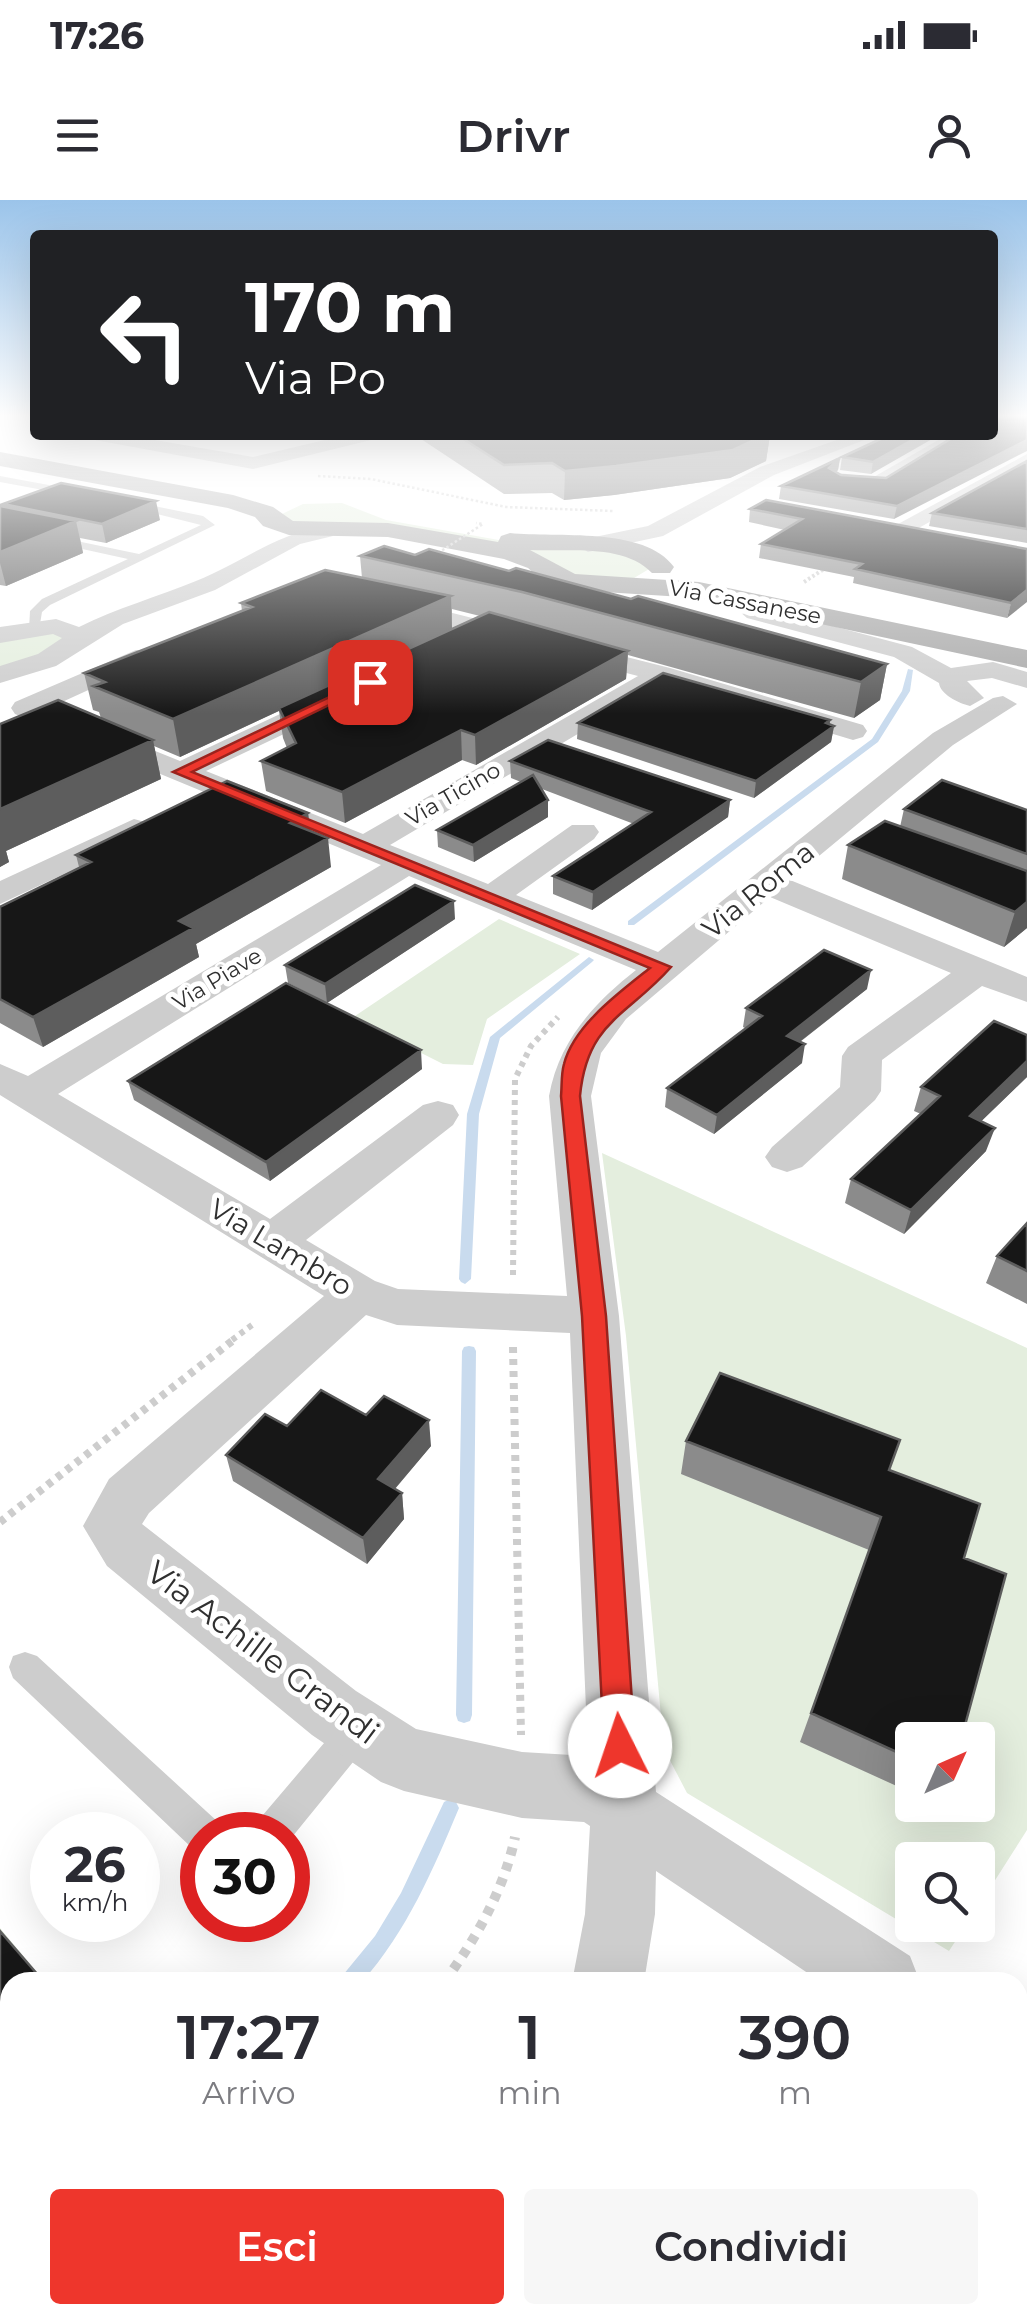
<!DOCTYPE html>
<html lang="it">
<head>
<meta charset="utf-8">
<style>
	body { margin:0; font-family:Montserrat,sans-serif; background:#f7f7f7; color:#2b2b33; height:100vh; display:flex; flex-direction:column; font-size:38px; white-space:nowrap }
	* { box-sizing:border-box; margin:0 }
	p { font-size:32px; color:#7c7c81 }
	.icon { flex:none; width:55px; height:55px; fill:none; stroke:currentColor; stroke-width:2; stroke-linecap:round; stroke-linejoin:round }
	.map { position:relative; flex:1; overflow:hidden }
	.drawer { position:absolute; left:0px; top:1772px; width:1028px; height:352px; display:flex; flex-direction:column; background:#fff; border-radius:30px 30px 0 0; box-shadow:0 10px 40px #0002 }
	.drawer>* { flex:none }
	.hud { position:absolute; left:30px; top:30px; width:968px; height:210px; border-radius:10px; box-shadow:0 10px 40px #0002; background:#202124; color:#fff; overflow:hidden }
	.needle { width:65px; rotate:45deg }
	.fabs { position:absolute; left:895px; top:1522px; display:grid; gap:20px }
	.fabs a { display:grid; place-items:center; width:100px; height:100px; border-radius:10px; background:#fff; box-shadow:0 10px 40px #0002; font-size:50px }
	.speed { position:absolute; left:30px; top:1612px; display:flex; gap:20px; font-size:50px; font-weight:700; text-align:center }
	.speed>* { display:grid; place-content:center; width:130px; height:130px; border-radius:50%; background:#fff; box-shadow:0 10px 40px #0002; line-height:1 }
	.speed small { font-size:25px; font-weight:400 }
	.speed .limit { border:15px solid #d22; background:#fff; color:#111 }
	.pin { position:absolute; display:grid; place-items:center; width:85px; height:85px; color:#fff; margin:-42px; border-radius:20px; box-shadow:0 5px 15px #0006 }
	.me { position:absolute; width:110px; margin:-55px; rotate:356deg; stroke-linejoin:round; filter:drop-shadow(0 0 8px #0008) }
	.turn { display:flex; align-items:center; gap:35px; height:210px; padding:0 50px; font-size:45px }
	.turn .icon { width:130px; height:130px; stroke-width:2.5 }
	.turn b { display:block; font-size:70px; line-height:85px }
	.eta { display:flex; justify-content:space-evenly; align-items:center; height:170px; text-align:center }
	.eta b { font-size:60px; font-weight:600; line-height:70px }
	.action { display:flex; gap:20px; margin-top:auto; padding:20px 50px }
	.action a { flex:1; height:115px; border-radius:10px; background:#ee362c; color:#fff; font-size:40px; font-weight:600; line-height:115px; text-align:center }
	.action a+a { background:#f7f7f7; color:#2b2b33 }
	.status { display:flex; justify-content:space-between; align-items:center; height:70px; padding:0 50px; background:#fff; direction:ltr }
	.status svg { height:28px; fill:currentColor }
	header { display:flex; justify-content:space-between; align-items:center; height:130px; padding:0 50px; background:#fff; font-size:45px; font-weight:600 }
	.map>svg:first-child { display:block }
	.green { fill:#e4eede; fill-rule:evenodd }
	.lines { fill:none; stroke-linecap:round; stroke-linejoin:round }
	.stream { fill:#c9dbee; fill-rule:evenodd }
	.path-far4 { stroke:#cdcdcd; stroke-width:2.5; stroke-dasharray:2.5 2.5; stroke-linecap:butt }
	.path-far3 { stroke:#cdcdcd; stroke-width:4; stroke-dasharray:2.5 2.5; stroke-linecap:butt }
	.path-far2 { stroke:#cdcdcd; stroke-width:6; stroke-dasharray:5 5; stroke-linecap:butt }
	.path-far1 { stroke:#cdcdcd; stroke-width:8; stroke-dasharray:6 6; stroke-linecap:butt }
	.path { stroke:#cdcdcd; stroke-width:10; stroke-dasharray:8 8; stroke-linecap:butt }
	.lane { fill:#cdcdcd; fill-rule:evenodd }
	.street { fill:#cdcdcd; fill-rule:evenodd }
	.primary { fill:#a8a8a8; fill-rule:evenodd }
	.path-bridge { stroke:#cdcdcd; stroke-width:2.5; stroke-dasharray:2.5 2.5; stroke-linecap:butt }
	.wall { fill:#8b8b8b; fill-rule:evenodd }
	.shaded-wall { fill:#5d5d5d }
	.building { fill:#171717; stroke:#5d5d5d; stroke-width:2.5 }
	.route { fill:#ee362c; stroke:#9b231d; stroke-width:2.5 }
	.labels { text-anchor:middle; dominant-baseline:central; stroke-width:10; stroke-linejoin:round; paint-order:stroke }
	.far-street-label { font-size:22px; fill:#303030; stroke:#fff }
	.street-label { font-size:28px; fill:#303030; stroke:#fff }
	.near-street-label { font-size:32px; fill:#303030; stroke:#fff }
</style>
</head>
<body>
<div class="status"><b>17:26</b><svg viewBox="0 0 49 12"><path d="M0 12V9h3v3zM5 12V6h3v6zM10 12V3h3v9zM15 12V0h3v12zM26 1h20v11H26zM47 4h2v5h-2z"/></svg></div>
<header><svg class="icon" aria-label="menu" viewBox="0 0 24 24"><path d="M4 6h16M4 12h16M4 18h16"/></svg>Drivr<svg class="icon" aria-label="person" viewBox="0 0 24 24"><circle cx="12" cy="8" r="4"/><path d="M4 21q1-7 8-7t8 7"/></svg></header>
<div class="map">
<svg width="1027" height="2124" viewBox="0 0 1027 2124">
	<rect width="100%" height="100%" fill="#fff"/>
	<path class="green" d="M342,303L386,320L538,347L621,350L649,369L634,378L588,381L538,357L297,325L282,314L303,304Z
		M66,430L64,446L0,471V442Z
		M499,719L580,754L487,819L473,865L443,864L352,818Z
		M602,953L1027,1148V1630L978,1707V1660H912V1725H966L949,1751L687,1593L664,1549L626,1136ZM912,1540H978V1605H912Z
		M0,1728L45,1782H10V1955L0,1966Z"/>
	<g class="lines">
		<path class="stream" d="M908,469L913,470L910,491L878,542L634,725H628V721L872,539L902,491Z
			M589,757L594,760L592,762L500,838L479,914L471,1079L465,1084L461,1082L459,1079L467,914L490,837Z
			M469,1146L474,1147L476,1151L472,1515L470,1521L464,1523L458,1521L456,1515L462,1151L464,1147Z
			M450,1599L456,1602L459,1608C433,1670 407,1731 362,1782H341L343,1775L375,1736L401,1693L444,1602Z
			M22,2115H48L44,2124H18Z"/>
		<path class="path-far4" d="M318,276L371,279L506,307L613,311"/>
		<path class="path-far3" d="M804,382L827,367"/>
		<path class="path-far2" d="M513,1075L515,879L531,846L558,817
			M232,1140L252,1125"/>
		<path class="path-far1" d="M513,1147L521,1535
			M0,1322L236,1138"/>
		<path class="path" d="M444,1782C476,1739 504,1690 515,1637
			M154,2124L163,2115"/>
		<path class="lane" d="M0,276L81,291L86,294L81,297L0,282Z
			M125,300L203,316L215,325L50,405L42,412L39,430H29L30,411L42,399L128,359L0,331V325L139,354L201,325L121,305Z
			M25,1452L37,1456L218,1622L223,1635H202V1652L192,1648L13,1478L9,1467L13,1456Z
			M359,1512L371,1516L376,1528L371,1540L288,1642V1635H252L257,1622L347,1516Z"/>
		<path class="street" d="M86,235H126L253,257L346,235H378L375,239L253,269L95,240Z
			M851,235H877L774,275L663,336L588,352L577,345L580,340L648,326L760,267Z
			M947,235H969L882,288L841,285L831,279L841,273L872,278Z
			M1027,254V268L906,335L898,336L887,330Z
			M325,325L336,331L333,336L300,344L215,390L123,424L56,466L0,483V466L38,454L62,438L53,434L0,443V427L56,419L79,427C117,408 157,397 196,381C244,361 271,337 325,325Z
			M736,391L765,408L912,447L951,468L993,462L1027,472V488L992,478L967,481L984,498L970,506C958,503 940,494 939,483L894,457L747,418L724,398Z
			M389,397L670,468L863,525L867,531L863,537L853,540L664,483L390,645L488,684L572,625H594L599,632L594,639L516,695L658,752L933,533L993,498L1003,496L1017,504L953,545L790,680L1027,777V802L982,786L882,860L881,891L875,900L802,967L787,972L772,967L765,957L772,947L840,887L842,856L848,847L951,773L770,697L626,819L601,853L591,896L619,1116L656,1592L910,1756L920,1782H821L656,1671L655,1714L644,1782H572L585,1714L590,1626L584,1622L522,1618L404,1591L381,1582L312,1535L107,1366L83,1326L109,1279L324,1096L0,895V864L28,876L381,665L15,514L11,508L15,502L136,450H154L158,455L154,460L49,508L180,561L329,491H349L353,497L349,503L206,571L363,634L638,476L380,409L377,404ZM409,676L636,770C593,804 559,841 549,896L567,1096L398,1089L375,1081L306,1040L453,925L459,915L453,905L438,901L423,905L270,1019L58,894ZM366,1115L397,1125L570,1133L588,1556L522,1552L416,1529L356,1491L142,1324L149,1313Z
			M134,619L145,622L150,629L145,636L0,704V681Z
			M1018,1834L1027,1838V1917L1018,1913Z
			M509,2115H593L592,2124H506Z"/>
		<path class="primary" d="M0,252L233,295L273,307L293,321L388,323L498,342L501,336L510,333C556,338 645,326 674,367L670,373H652C624,343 567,352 530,350L575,374L699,382L1027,450V468L699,398L572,390L543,381L528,368L504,359L388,337L289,335L263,326L255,317L228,308L0,266Z"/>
		<path class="path-bridge" d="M438,353L483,324L476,323"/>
	</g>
	<path class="wall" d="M415,235H770L766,261L730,278L614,295L564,300L552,293L504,294Z
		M889,235L871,274L840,270L842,257Z
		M957,235L894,319L779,299L781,286L840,258L838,270L836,272L841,275L886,278Z
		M1027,261V343L929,326L932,313Z
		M3,304L160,320L106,343L80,338L83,353L6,386L0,385V306H4Z
		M750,309L1027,349L1007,418L853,383L854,377L759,358L761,344L785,330L749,322Z
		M415,355L509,371L631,399L887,464L880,500L854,518L628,455L626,479L476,565L462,560L345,623L266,591L261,561L287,548L283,538L279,511L180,557L154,546L161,579L6,651L9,662L0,667V524L101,518L99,512L93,510L84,473L242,411L241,403L362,378L360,356ZM452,409L480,416L452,428Z
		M830,520V524L834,526L831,542L754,598L577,539L578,523Z
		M510,561L730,600L728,617L592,710L553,694V676L634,624L542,589L548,617L474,662L438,647L437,630L521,582L511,578Z
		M904,609L1027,610V728L1004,747L842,679L848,645L900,627Z
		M308,613L310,631L331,667L196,744L199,757L43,847L0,823V707L79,667L76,655Z
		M455,719L327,803L288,783L285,765Z
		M867,789L800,842L802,863L714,934L665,907L667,888L745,828L743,827L746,808Z
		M1027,835V877L981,921L986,951L904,1034L845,1003L851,979L921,914L914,911L921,887Z
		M422,869L270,981L134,900L128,881Z
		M1027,1023V1104L986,1083L997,1056Z
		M366,1215L431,1246L395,1289L402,1293L404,1319L367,1364L233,1281L226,1255L287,1226Z
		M686,1241L889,1270L912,1540V1593L800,1542L869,1350L681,1274Z"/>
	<path class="shaded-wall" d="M765,235H770L766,261L730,278L614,295L564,300L565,271Z
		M921,235H939L871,274L873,262Z
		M1027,240V251L894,319L897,306Z
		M840,258L838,270L827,280L829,268Z
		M156,301L160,320L106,343L102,324Z
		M76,321L83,353L6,386L0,363V352Z
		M1027,390V402L1007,418L1011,403Z
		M451,396L452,430L180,557L173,519Z
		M628,451L626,479L476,565L475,535Z
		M887,464L880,500L854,518L861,482Z
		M830,520L829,529L834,526L831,542L754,598L756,581Z
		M461,530L462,560L345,623L342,592Z
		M153,540L161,579L6,651L9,662L0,667V609Z
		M548,600V617L474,662L473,645Z
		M730,600L728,617L592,710L593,692Z
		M308,613L312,641L290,623Z
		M328,638L331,667L196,744L199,757L43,847L33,817L179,721Z
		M454,701L455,719L327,803L325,784Z
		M1027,702V728L1004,747L1015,712Z
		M871,770L867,789L784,854L787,836Z
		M805,844L802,863L714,934L717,915Z
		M421,850L422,869L270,981L266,962Z
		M1027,861V877L962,940L970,916Z
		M995,928L986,951L904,1034L911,1010Z
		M429,1220L431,1246L381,1305L378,1279Z
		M402,1293L404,1319L367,1364L363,1338Z
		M10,1824V1867L0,1877V1834Z
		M479,2115H486L480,2124H474Z"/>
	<path class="building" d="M992,217H1027V240L897,306L781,286L840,258L829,268L841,275L886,278L957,235H992Z
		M457,235H765L733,250L616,266L565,271L552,263L504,265Z
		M889,235H921L873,262L842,257Z
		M1027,261V329L932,313Z
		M61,283L156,301L102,324L3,304Z
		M766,300L1027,349V390L1011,403L855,369L862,364L761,344L802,319L750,309Z
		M0,306L76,321L0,352Z
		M384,346L415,355L429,349L509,371L516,368L631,399L638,396L887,464L861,482L522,392L360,356Z
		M325,370L451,396L173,519L93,486L105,482L84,473L252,407L241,403Z
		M489,412L628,451L475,535L461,530L342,592L261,561L296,543L279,508Z
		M663,473L830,520L826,523L834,526L756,581L578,523Z
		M58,500L153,540L0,609V524Z
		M548,540L730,600L593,692L553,676L651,612L510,561Z
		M533,575L548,600L473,645L437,630Z
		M942,580L1027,610V654L904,609Z
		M227,581L308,613L290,623L328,638L179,721L193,728L33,817L0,799V707L91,662L76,655Z
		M885,621L1027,671V702L1015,712L848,645Z
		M415,685L454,701L325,784L285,765Z
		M824,750L871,770L787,836L805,844L717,915L667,888L762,816L746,808Z
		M286,783L421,850L266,962L128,881Z
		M994,821L1027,835V861L970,916L995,928L911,1010L851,979L940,896L921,887Z
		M1027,1023V1071L997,1056Z
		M720,1173L900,1240L889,1270L980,1304L964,1358L1006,1374L961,1540H912V1559L811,1513L881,1317L686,1241Z
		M321,1190L366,1215L384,1196L429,1220L378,1279L402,1293L363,1338L226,1255L265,1214L287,1226Z
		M0,1731L44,1782H10V1824L0,1834Z
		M308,2115H479L474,2124H301Z"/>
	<linearGradient id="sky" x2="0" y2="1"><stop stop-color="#9bc4ea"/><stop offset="0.42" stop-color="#fff"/><stop offset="1" stop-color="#fff" stop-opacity="0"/></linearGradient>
	<rect width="1027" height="514" fill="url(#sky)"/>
	<path class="route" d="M365,480L376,482L192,572L671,767C628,816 587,821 580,896L606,1116L635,1546L630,1557L620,1562L609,1557L604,1546L582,1116L561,896C562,886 561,874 564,864C574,825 620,792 650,768L173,572Z"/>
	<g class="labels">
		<g class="far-street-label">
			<text transform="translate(745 402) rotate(11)">Via Cassanese</text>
			<text transform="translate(453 594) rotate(-30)">Via Ticino</text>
			<text transform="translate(217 779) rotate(-31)">Via Piave</text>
		</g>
		<g class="street-label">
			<text transform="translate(758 690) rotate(-39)">Via Roma</text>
			<text transform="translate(281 1047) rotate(31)">Via Lambro</text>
		</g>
		<g class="near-street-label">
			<text transform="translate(263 1452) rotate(37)">Via Achille Grandi</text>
		</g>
	</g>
</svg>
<div class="fabs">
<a><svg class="needle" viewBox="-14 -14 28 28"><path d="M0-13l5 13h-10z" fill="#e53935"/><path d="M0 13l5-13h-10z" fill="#7c7c81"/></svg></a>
<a><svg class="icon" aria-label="search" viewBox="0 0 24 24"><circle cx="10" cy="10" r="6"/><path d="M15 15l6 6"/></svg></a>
</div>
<div class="speed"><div>26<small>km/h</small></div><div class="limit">30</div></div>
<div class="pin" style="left:370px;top:482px;background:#d93025"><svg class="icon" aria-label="arrive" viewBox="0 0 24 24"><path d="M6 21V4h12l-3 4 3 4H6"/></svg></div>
<svg class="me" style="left:620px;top:1546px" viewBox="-20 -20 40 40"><circle r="19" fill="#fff"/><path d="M0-13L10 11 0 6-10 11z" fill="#ee362c"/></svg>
<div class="hud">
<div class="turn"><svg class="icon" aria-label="left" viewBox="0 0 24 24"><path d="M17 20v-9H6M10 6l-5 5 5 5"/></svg><div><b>170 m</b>Via Po</div></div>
</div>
<section class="drawer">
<div class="eta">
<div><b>17:27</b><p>Arrivo</p></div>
<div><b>1</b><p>min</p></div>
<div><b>390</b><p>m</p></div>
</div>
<div class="action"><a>Esci</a><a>Condividi</a></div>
</section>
</div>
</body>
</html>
